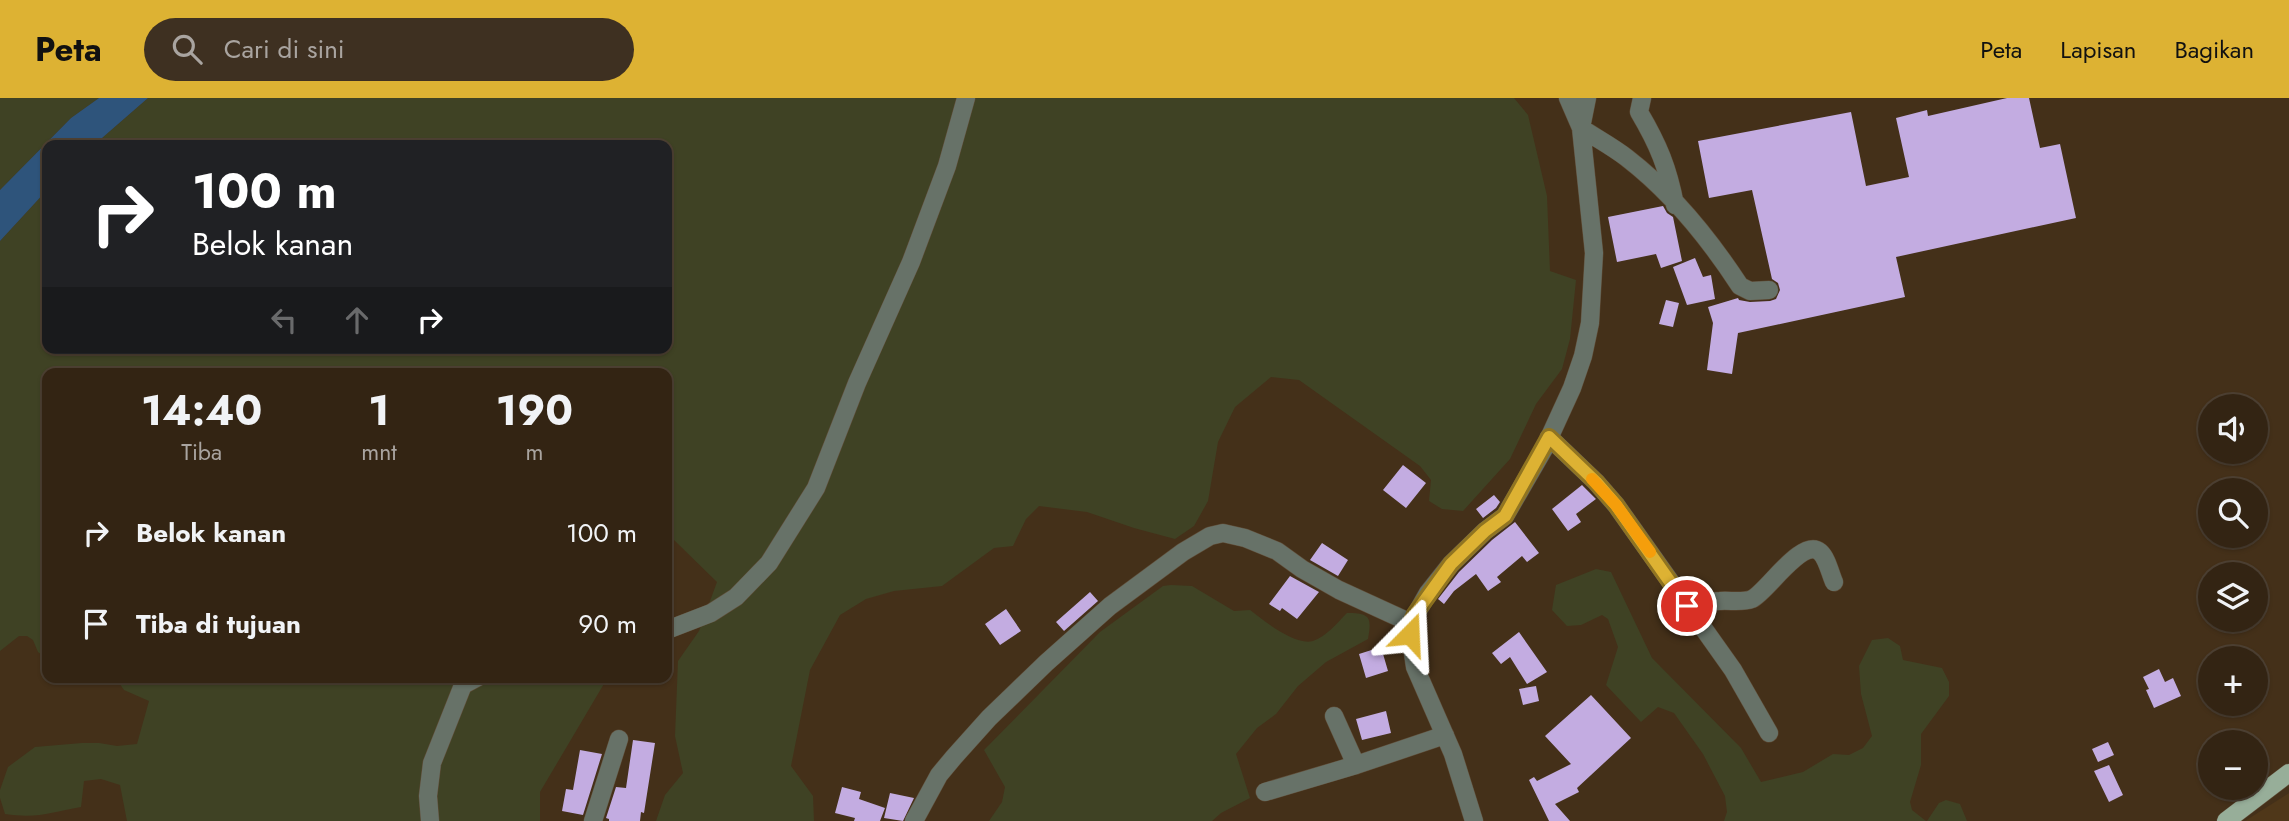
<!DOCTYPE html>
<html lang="id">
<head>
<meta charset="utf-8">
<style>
	body { margin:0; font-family:Jost,sans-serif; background:#3e3021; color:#f1f3f6; height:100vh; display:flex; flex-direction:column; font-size:26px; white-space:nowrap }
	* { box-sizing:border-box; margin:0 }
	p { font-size:23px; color:#a9a4a0 }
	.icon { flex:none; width:38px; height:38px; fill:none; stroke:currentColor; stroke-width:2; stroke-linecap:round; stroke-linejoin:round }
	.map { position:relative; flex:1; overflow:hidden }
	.panel { position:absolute; left:42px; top:270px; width:630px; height:315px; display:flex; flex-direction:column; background:#332413; border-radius:14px; box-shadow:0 2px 5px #0004,0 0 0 2px #4e4133 }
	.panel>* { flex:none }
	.top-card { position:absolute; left:42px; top:42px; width:630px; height:214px; border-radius:14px; box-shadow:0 2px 5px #0004,0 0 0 2px #4e4133; background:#202124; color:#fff; overflow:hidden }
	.tools { position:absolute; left:2198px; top:296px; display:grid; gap:14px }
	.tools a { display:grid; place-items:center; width:70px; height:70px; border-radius:50%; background:#332413; box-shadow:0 2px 5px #0004,0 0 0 2px #4e4133; font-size:35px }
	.pin { position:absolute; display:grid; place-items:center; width:60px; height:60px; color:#fff; margin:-30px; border:4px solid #fff; border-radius:50%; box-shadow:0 2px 7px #0007 }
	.me { position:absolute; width:77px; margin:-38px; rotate:21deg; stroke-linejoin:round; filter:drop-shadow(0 0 5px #0008) }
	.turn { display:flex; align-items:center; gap:24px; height:147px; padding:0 35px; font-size:32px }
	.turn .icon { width:91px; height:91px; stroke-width:2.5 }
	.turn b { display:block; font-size:49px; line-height:60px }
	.lanes { display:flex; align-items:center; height:66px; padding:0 35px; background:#0003; justify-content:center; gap:35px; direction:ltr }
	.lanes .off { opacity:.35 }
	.eta { display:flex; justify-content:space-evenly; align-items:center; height:119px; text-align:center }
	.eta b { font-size:42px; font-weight:700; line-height:49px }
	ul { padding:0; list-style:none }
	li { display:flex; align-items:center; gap:21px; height:91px; padding:0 35px }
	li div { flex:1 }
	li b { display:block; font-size:26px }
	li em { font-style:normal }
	header { display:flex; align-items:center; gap:42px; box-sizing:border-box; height:98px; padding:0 35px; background:#ddb233; color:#111 }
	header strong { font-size:33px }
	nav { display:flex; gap:38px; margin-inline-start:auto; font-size:24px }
	.search { width:490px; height:63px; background:#3e3021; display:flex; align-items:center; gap:18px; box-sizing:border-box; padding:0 24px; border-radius:38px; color:#a9a4a0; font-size:26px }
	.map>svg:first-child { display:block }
	.built { fill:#4f3719 }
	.green { fill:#3f4224 }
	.water { fill:#2e547b }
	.building { fill:#c3ace1 }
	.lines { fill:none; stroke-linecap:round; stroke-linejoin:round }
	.minor-casing { stroke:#604d38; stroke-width:19 }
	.major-casing { stroke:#604d38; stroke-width:19 }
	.minor { stroke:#677268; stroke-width:18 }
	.major { stroke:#97ae99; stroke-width:18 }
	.route-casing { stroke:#907421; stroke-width:18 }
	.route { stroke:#ddb233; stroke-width:12 }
	.slow { stroke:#f59e0b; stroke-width:12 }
</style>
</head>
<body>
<header>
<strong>Peta</strong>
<div class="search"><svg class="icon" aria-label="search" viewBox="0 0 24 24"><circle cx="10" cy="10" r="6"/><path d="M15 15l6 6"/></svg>Cari di sini</div>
<nav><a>Peta</a><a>Lapisan</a><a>Bagikan</a></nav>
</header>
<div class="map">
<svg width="2289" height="723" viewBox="0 0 2289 723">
	<rect width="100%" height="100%" fill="#443019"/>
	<path class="built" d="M2289,695V723H2245Z"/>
	<path class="green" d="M0,0H99L71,20L0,92Z
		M148,0H1514L1528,17L1547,98L1550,173L1576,182L1570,241L1562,271L1536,306L1510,361L1463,413L1442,411L1429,403L1431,382L1420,368L1299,282L1271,279L1235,309L1218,344L1208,403L1194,428L1175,441L1134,430L1087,414L1039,408L1026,421L1013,448L994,450L942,488L894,493L866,501L840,517L810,572L791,668L813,698L814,723H656L665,697L683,675L675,638L678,563L699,533L717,484L674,442L667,448V275H47V561L38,554L33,542L27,538H19L0,553V143L47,92V250H667V47H94Z
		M1596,471L1611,474L1652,560L1741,650L1761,684L1803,674L1833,656L1849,657L1863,650L1872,638L1861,596L1859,568L1872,542L1888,540L1900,548L1903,562L1942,570L1949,584V598L1921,636V667L1910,704L1912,712L1926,723H1724L1727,714L1725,698L1703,656L1674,615L1658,609L1641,624L1606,587L1618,549L1608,521L1602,517L1581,527L1567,528L1552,512L1556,487Z
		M1171,487L1192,488L1234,513L1250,512C1263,522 1295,548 1313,543C1327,538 1337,525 1347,515C1370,515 1372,519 1368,541L1326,564L1298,588L1276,616L1257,630L1236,656L1250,700L1221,715L1212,723H989L1002,704L1005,689L984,652L1100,534L1163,488Z
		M115,579H608L540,694V723H127L120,687L101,681L84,683L81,709C51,714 38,721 5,716L0,700V692L8,669L35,649L82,645H99L117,648L137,646L149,603L124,592Z
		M1946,702L1960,706L1967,723H1927L1939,705Z"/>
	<path class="water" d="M99,0H148L94,47H47V92L0,143V92L71,20Z"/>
	<path class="building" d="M2007,0H2029L2040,50L2060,46L2076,120L1896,159L1905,199L1738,235L1732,276L1707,272L1713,225L1708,209L1738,200L1739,202L1750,204L1770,203L1776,201L1780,192L1778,185L1772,181L1752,92L1709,100L1698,43L1851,14L1866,88L1909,79L1896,20L1927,12L1928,18Z
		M1663,108L1667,115L1673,119L1682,163L1661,170L1656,156L1617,164L1608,119Z
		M1695,160L1703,179L1711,177L1715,201L1687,207L1673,169Z
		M1666,202L1679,205L1673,229L1659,226Z
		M1403,367L1426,385L1406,410L1383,392Z
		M1582,387L1596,401L1576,416L1581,424L1568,433L1552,411Z
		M1494,397L1500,404L1496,410L1483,420L1476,411Z
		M1515,424L1539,455L1527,464L1522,458L1497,479L1501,484L1488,493L1476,476L1454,493L1444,506L1438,501L1459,474L1492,442Z
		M1322,445L1348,462L1338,478L1310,462Z
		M1290,478L1319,494L1297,521L1282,510L1280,513L1269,506Z
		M1090,494L1098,503L1064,533L1056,524Z
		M1006,511L1021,533L1000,547L985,526Z
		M1519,534L1547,574L1527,586L1510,559L1501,566L1492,555Z
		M1381,549L1388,573L1366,580L1359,556Z
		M2159,571L2165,584L2173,580L2181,598L2154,610L2146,592L2149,591L2143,579Z
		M1536,588L1539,603L1523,607L1519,591Z
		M1591,597L1631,640L1577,690L1579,694L1555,706L1570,723H1549L1529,682L1534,679L1537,683L1571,666L1545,638Z
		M1386,613L1391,635L1362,642L1356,621Z
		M633,642L655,645L644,715L641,714L640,723H609V721L606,720L616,689L626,690Z
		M2108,644L2114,657L2098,664L2092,651Z
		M580,652L602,656L583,717L562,713L566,691L573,692Z
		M2109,667L2123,697L2109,704L2094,673Z
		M842,689L861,694L859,701L885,710L880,723H854L855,720L835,715Z
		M890,695L914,700L903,723L884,720Z"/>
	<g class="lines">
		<g class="minor-casing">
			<path id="minor" d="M1587,0L1581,30C1596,40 1613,49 1627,60C1671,94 1710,142 1740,188L1750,193L1769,192
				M1642,0L1639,14C1658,46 1668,70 1675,107
				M1549,339L1596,384L1616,407L1733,572L1769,635
				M1687,508C1698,506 1709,503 1720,503C1730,502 1742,505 1752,501C1767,494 1802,439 1820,454C1827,460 1830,475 1834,484
				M667,532L711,515L736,499L769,465L816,390L857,285L911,164L947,68L966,0
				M1334,618L1356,667
				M1265,694L1356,667L1445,637
				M430,723L428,698L432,665L463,587L478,579
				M593,723L619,641
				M914,723L939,677L954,659L989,620L1046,565L1110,508L1183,454L1210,438L1223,435L1245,440L1277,453L1302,471L1339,492L1411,525
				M1474,723L1453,656L1415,569L1410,536L1411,525L1428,495L1451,466L1485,433L1505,418L1545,349L1572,290L1583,258L1590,225L1594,155L1581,30L1568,0"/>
		</g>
		<g class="major-casing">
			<path id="major" d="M2226,723L2289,675"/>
		</g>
		<use href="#minor" class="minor"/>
		<use href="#major" class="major"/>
	</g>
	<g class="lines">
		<g class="route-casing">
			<path id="route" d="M1410,536L1411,525L1415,516L1451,466L1485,433L1505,418L1549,339L1596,384L1616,407L1687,508"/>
		</g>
		<use href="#route" class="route"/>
		<path class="slow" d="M1592,381L1616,407L1650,454"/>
	</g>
</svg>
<div class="tools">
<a><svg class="icon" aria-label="sound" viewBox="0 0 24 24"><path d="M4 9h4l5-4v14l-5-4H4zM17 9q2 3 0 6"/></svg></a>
<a><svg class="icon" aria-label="search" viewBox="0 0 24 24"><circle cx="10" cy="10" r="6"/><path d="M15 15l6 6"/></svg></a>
<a><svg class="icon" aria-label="layers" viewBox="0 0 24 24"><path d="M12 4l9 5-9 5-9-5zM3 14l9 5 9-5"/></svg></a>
<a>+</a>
<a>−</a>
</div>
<div class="pin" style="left:1687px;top:508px;background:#d93025"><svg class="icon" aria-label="arrive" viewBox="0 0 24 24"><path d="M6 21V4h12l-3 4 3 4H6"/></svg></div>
<svg class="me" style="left:1410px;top:536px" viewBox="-20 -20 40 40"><path d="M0-17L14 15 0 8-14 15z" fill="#ddb233" stroke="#fff" stroke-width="4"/></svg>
<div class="top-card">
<div class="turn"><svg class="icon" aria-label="right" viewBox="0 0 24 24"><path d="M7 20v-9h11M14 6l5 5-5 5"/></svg><div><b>100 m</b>Belok kanan</div></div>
<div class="lanes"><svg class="icon off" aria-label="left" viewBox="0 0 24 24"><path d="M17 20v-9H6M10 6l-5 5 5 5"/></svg><svg class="icon off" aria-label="ahead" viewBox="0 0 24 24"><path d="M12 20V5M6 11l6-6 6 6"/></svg><svg class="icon" aria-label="right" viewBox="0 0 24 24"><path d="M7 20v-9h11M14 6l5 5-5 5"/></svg></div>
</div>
<section class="panel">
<div class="eta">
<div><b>14:40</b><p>Tiba</p></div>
<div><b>1</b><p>mnt</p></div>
<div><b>190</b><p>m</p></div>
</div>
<ul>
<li><svg class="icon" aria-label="right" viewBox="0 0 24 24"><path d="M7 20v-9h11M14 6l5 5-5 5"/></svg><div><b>Belok kanan</b></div><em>100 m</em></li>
<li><svg class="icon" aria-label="arrive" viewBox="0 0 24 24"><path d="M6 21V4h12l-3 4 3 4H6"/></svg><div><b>Tiba di tujuan</b></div><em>90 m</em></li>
</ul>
</section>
</div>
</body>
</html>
